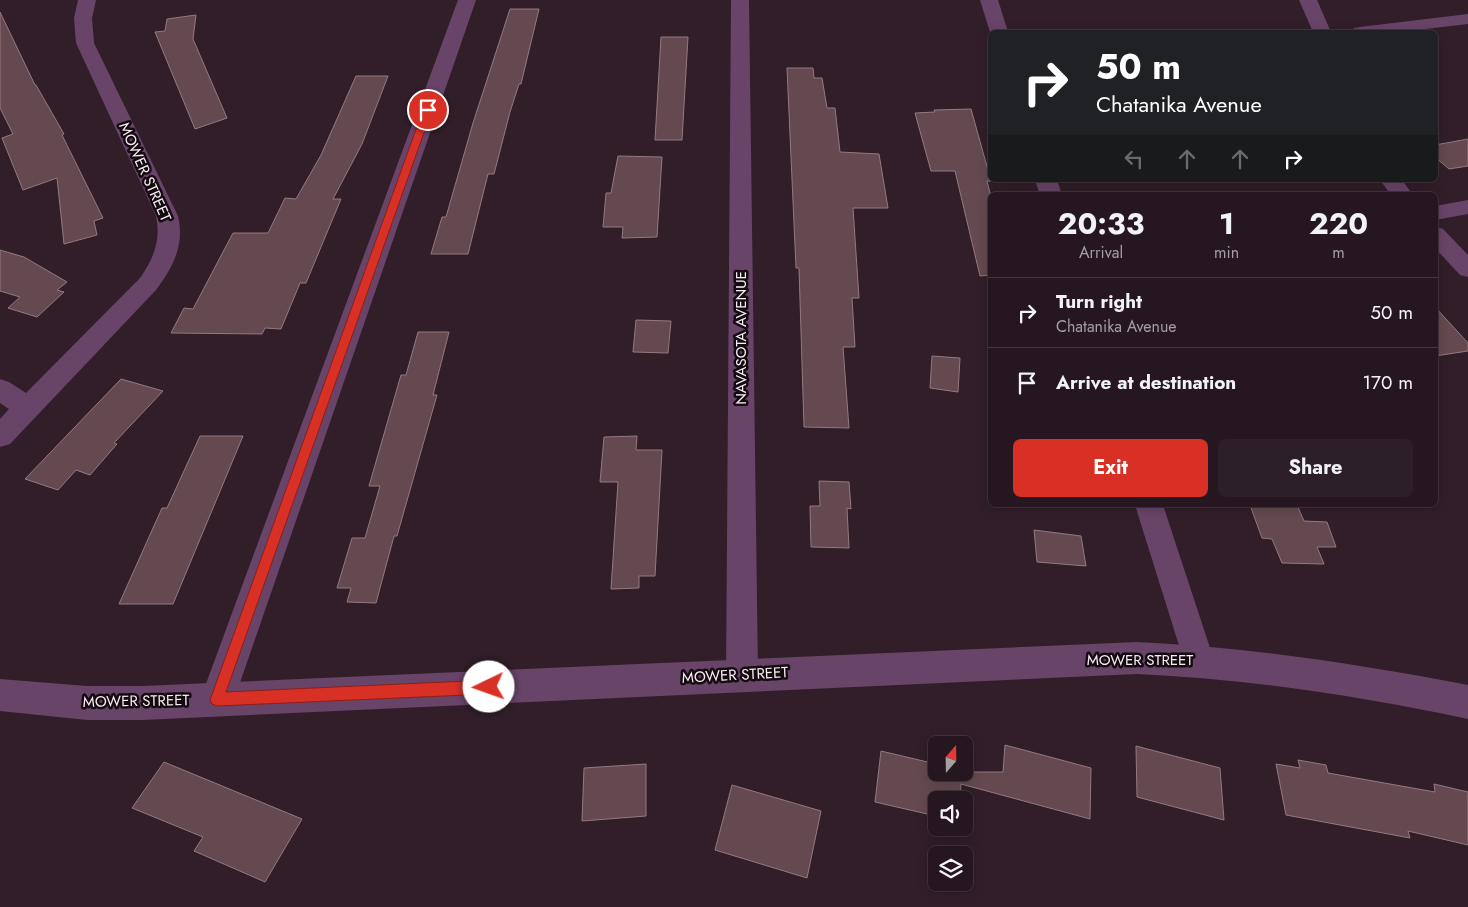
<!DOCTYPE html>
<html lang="en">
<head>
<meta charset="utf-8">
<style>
	body { margin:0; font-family:Jost,sans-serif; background:#2d1f28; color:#f1f3f6; height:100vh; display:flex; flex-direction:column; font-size:19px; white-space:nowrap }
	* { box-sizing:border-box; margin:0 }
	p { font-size:16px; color:#a39fa4 }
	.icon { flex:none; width:28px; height:28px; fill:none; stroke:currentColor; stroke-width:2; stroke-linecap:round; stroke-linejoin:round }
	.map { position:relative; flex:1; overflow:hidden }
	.panel { position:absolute; left:988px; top:192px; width:450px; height:315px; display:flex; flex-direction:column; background:#25161f; border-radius:8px; box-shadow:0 2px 12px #0003,0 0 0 1px #42353d }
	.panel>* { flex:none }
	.hud { position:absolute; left:988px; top:30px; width:450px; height:152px; border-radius:8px; box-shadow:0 2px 12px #0003,0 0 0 1px #42353d; background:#202124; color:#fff; overflow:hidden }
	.needle { width:32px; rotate:20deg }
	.buttons { position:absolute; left:928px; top:736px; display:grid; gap:10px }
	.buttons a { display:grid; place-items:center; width:45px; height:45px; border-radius:8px; background:#25161f; box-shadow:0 2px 12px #0003,0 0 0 1px #42353d; font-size:25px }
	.pin { position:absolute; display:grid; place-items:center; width:42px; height:42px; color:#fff; margin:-21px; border:2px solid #fff; border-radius:50%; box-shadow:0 1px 5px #0007 }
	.me { position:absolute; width:55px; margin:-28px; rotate:267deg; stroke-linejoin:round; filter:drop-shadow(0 0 4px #0008) }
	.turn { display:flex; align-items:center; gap:18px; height:105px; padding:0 25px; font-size:22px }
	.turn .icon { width:65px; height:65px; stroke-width:2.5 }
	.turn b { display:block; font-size:35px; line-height:42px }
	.lanes { display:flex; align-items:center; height:48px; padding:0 25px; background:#0003; justify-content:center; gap:25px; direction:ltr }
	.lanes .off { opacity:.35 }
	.eta { display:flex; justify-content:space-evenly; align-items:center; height:85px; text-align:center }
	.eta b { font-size:30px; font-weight:700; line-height:35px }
	.button { display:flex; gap:10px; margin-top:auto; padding:10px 25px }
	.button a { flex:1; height:58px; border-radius:8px; background:#d93025; color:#fff; font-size:20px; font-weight:700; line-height:58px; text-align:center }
	.button a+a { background:#2d1f28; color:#f1f3f6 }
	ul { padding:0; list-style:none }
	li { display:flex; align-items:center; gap:15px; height:70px; padding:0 25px; border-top:1px solid #42353d }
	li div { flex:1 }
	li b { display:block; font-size:19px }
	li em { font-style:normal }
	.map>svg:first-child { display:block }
	.building { fill:#644a50; stroke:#95797f }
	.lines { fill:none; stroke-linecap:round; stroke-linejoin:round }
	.minor { fill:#694469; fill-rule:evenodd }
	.tertiary { fill:#694469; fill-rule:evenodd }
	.route { fill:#d93025; stroke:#8d1f18 }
	.labels { text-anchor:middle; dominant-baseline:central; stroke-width:5; stroke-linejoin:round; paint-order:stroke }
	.street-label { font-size:15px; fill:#f9ebf3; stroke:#140b10 }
</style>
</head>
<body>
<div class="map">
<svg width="1468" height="907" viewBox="0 0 1468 907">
	<rect width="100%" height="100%" fill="#311e29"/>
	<path class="building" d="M510,9H539L521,84H519L510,112L494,174H488L468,254H431L442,217H446L473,123Z
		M0,12L35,85H36L64,134L62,135L103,218L94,221L97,235L64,244L57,178L23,190L2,138L13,134L0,108Z
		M196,15L193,39L227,118L195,129L155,32L165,31L167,19Z
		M661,37H688L682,140H655Z
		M787,68H813L814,78H822L827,108H835L840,152L879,154L888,208H853L859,298H852L855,347H843L849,428L804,427L799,268H796Z
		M356,76H388L362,144L333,199H341L306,283H300L281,329L265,328L262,334L171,333L184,308L193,309L233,233H268L285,198L296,199L321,155Z
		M971,109L991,181H987L990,193V275L980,276L955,171H931L915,113L935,112L934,110Z
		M1468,139V166L1449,169L1435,157V145Z
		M618,156L662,157L657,237L622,238L623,227H603L606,193H611Z
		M0,250L24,257L67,282L57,290L64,292L37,317L8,308L20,297L0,291Z
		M1435,307L1468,343V351L1435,356Z
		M636,320L671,321L668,353L633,352Z
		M418,332H449L433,395H437L397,536H394L376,603L347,602L351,588H337L352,538H365L380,486H369L401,375H406Z
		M932,356L960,358L958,392L930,388Z
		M121,379L163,391L114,443L117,444L90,475L76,470L58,490L25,479Z
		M200,436H243L173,604H119L162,508H167Z
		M637,436L636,450H662L655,576H639V588L611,589L618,482H600L604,437Z
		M819,481L849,482L851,509L847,508L849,548L811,547L810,506H820Z
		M1250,505H1297L1304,521L1327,522L1336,547H1317L1324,564L1282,563L1272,539L1262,538Z
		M1034,530L1081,536L1086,566L1037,562Z
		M1005,745L1091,768L1090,819L961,784L960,800H936V816L875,802L881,751L936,764V772H1003Z
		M1136,746L1220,768L1224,820L1137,797Z
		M1298,760L1326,765L1328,773L1435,792L1434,784L1468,792V845L1408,831L1410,838L1286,815L1276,764L1300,768Z
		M164,762L302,819L265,882L194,851L203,837L132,808Z
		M646,764V816L582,821L584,768Z
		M732,785L821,811L807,878L715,850Z"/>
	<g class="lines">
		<path class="minor" d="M78,0H96L92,18L94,43L178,216C185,245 173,267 156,290L10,444L0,447V419L9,409L0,403V379L9,382L26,393L140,278C154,258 161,240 156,216L76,43L74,18Z
			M458,0H476L234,700L229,712L217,716L205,712L200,700Z
			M731,0H749L758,675L753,686L742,691L731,686L726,675Z
			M980,0H998L1008,32H990Z
			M1299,0H1317L1331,32H1313Z
			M1468,14V24L1400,32H1351L1354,28L1360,27Z
			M1035,180H1057L1062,195H1040Z
			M1380,180H1402L1413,195H1391Z
			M1468,200V214L1435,220V206Z
			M1435,226L1443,229L1468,255V277L1460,275L1435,248Z
			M1135,505H1163L1214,660L1209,671L1198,676L1187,671Z"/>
		<path class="tertiary" d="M1137,642C1249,647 1358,664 1468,685V719C1358,696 1249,679 1137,674L143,720H87L0,711V679L87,686H143Z"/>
	</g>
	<path class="route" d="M428,108L432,110L226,692L489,680L494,682L496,687L494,692L489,694L217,706L212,704L210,700L423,110Z"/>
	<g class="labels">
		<g class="street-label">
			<text transform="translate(145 172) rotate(66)">MOWER STREET</text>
			<text transform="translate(741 338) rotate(-90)">NAVASOTA AVENUE</text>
			<text x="1140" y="660">MOWER STREET</text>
			<text transform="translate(735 675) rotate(-3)">MOWER STREET</text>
			<text transform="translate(136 701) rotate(-1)">MOWER STREET</text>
		</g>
	</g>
</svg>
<div class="buttons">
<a><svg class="needle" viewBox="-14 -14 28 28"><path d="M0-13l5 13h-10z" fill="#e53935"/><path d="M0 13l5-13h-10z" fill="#a39fa4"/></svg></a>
<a><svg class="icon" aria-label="sound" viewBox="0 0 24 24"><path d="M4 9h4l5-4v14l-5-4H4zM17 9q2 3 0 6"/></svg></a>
<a><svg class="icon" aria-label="layers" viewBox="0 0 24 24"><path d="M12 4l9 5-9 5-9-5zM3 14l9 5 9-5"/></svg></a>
</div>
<div class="pin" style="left:428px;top:110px;background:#d93025"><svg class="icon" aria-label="arrive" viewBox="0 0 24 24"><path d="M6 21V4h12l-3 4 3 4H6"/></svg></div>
<svg class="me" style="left:489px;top:687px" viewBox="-20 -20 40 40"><circle r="19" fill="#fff"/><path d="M0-13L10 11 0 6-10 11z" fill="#d93025"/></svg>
<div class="hud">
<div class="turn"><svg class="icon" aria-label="right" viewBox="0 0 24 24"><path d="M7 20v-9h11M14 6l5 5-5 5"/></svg><div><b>50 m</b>Chatanika Avenue</div></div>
<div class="lanes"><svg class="icon off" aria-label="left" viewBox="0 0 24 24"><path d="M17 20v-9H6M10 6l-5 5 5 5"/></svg><svg class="icon off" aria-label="ahead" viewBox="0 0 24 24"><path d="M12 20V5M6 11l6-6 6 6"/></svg><svg class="icon off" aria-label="ahead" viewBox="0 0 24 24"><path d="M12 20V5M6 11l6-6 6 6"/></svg><svg class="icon" aria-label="right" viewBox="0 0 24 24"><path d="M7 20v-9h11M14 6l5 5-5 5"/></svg></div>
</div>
<section class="panel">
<div class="eta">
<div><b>20:33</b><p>Arrival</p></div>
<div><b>1</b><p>min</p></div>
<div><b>220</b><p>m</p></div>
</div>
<ul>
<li><svg class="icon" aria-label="right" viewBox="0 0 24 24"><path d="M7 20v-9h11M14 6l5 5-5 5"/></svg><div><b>Turn right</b><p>Chatanika Avenue</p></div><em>50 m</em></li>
<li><svg class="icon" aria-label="arrive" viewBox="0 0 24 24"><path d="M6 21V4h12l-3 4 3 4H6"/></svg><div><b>Arrive at destination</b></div><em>170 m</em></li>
</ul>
<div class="button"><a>Exit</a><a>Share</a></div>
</section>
</div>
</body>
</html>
